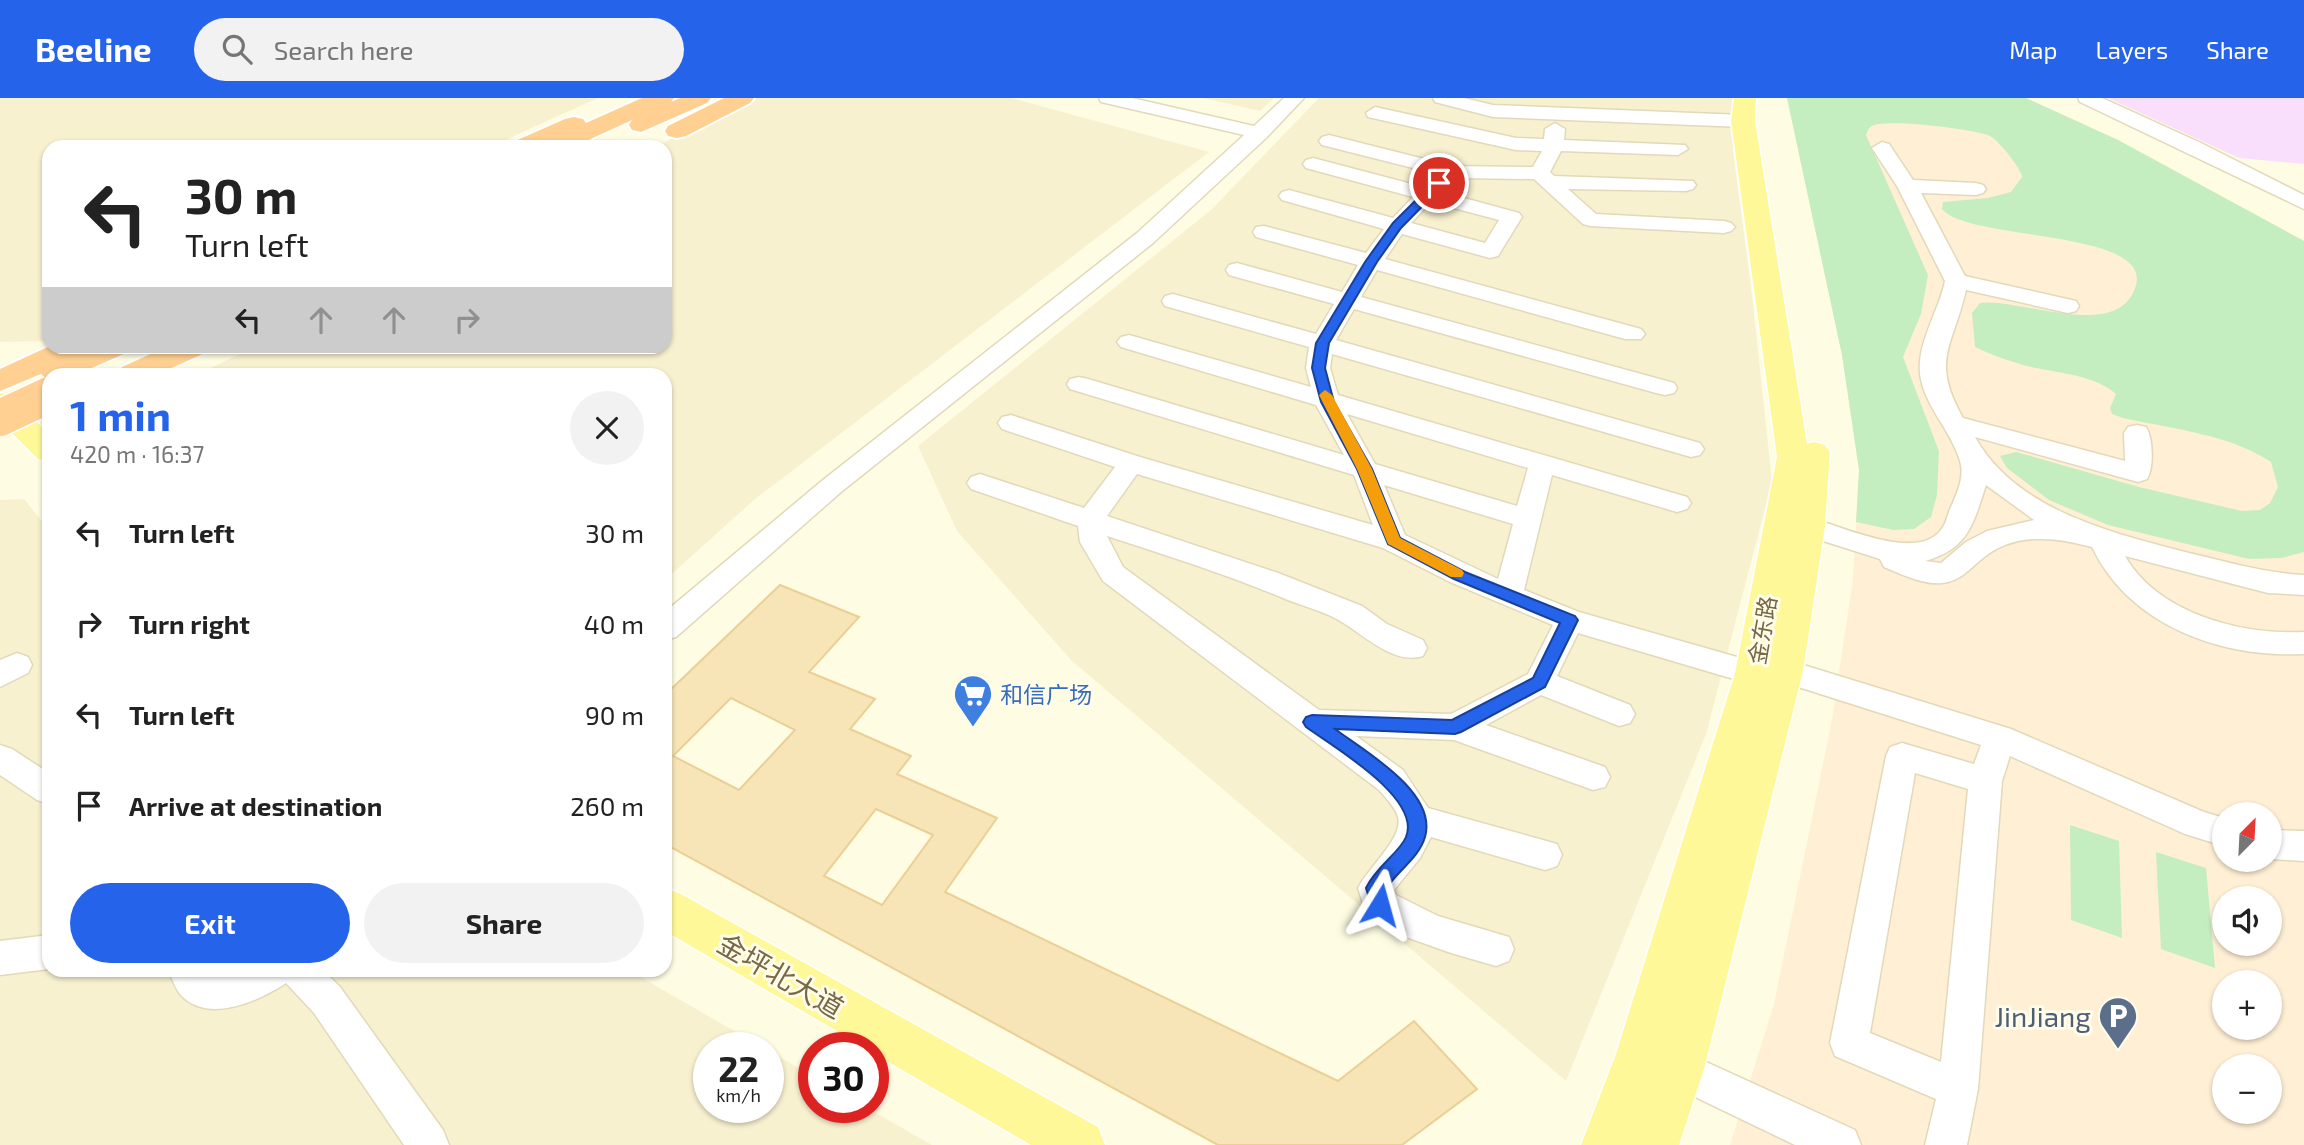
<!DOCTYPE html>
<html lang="en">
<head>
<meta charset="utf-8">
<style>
	body { margin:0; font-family:"Exo 2","Noto Sans SC",sans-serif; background:#f2f2f2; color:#222; height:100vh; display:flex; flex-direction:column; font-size:26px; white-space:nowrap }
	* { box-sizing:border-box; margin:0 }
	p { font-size:23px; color:#767676 }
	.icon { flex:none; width:38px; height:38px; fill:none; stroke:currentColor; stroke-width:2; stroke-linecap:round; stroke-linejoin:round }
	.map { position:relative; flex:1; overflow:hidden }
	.sheet { position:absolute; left:42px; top:270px; width:630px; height:609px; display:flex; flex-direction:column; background:#fff; border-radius:21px; box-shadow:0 2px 5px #0004 }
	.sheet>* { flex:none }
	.banner { position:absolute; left:42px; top:42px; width:630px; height:214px; border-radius:21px; box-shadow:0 2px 5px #0004; background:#fff; color:#222; overflow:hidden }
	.needle { width:46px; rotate:24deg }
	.controls { position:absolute; left:2212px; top:704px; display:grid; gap:14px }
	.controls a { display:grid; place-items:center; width:70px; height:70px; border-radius:50%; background:#fff; box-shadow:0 2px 5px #0004; font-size:35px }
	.speed { position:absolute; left:693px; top:934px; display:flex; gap:14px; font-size:35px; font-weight:700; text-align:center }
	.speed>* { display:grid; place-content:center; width:91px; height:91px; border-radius:50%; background:#fff; box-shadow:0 2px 5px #0004; line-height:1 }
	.speed small { font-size:18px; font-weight:400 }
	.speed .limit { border:10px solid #d22; background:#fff; color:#111 }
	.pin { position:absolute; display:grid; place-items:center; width:60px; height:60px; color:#fff; margin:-30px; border:4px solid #fff; border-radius:50%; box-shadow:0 2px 7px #0007 }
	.me { position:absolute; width:77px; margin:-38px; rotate:8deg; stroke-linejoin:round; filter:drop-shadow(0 0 5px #0008) }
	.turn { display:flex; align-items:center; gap:24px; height:147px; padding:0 28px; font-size:32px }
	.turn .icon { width:91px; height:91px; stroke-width:2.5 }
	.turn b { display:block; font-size:49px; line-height:60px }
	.lanes { display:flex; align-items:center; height:66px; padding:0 28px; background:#0003; justify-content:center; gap:35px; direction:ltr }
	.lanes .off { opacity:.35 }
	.round { display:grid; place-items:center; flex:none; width:74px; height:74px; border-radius:37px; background:#f2f2f2 }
	.overview { display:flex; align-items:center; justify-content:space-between; height:119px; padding:0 28px }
	h1 { font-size:42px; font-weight:700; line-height:52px; color:#2563eb }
	.cta { display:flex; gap:14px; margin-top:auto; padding:14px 28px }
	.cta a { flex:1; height:80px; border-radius:42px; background:#2563eb; color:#fff; font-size:28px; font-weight:700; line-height:80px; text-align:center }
	.cta a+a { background:#f2f2f2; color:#222 }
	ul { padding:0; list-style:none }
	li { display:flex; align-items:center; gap:21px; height:91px; padding:0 28px }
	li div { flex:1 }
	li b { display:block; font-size:26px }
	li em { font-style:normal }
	header { display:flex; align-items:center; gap:42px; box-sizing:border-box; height:98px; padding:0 35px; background:#2563eb; color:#fff }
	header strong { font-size:33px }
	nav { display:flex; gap:38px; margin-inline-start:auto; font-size:24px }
	.search { width:490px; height:63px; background:#f2f2f2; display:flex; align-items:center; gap:18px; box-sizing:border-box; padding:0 24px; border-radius:38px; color:#767676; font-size:26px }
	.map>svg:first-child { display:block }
	.residential { fill:#f7f1d0 }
	.commercial { fill:#ffefd5; fill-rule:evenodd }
	.education { fill:#f9dffb }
	.green { fill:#c4eebf }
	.building { fill:#f7e4b7; stroke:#ebd095; stroke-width:2; fill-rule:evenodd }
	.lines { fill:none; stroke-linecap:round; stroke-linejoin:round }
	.minor-casing { stroke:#e2d9ba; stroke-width:3 }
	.major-casing { stroke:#fff; stroke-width:3 }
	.highway-casing { stroke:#fff; stroke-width:4 }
	.minor { fill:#fff; fill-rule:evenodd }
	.major { fill:#fff898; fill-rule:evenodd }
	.highway { fill:#ffd092; fill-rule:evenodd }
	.highway-bridge-casing { stroke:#fff; stroke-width:39; stroke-linecap:butt }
	.highway-bridge { stroke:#ffd092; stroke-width:36 }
	.route { fill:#2563eb; stroke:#184099; stroke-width:2 }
	.slow { fill:#f59e0b }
	.labels { text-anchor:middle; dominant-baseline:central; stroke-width:6; stroke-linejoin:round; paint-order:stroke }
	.street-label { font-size:23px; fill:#796846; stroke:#fffdea }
	.shop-label { font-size:23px; fill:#366cbe; stroke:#fffdea; text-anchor:start }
	.near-street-label { font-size:28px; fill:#796846; stroke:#fffdea }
	.near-service-label { font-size:28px; fill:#4e5e75; stroke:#fffdea; text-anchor:end }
</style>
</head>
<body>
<header>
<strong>Beeline</strong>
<div class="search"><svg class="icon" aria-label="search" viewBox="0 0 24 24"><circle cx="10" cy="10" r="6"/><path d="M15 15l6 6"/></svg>Search here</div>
<nav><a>Map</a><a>Layers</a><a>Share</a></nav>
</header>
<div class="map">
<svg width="2304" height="1047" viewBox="0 0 2304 1047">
	<rect width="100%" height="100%" fill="#fefce2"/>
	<path class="residential" d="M0,0H598L490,49H49V243L0,244Z
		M753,0H1011L1209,54L755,401L665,482V276H198L254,249L665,248V49H655Z
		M1203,0H1274L1260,13Z
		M1319,0H1734L1733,54L1752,197L1772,384L1706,636L1566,983L1071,562L957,433L918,348L1211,112Z
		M24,401L49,432V872H628L764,950H709V1010H768V952L814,979V1010H867L932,1047H0V402Z"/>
	<path class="commercial" d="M1787,0H2026L2118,42L2304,143V1047H1730L1774,906L1832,622L1853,481L1859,372L1842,257ZM2224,716H2270V761H2224ZM2224,800H2270V845H2224ZM2224,884H2270V929H2224ZM2224,968H2270V1013H2224Z"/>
	<path class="education" d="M2108,0H2304V66L2239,60Z"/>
	<path class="green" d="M1787,0H2026L2118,42L2304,143V454L2281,460L2249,461L2108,427L2049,402L2007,370L2000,358L2016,354L2139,389L2242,413L2260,412L2270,405L2278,389L2271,364C2228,336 2173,331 2123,320L2112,316L2110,310L2116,296C2094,276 2055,275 2027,268C2009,263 1992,257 1975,249L1972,215L1980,205C2019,199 2120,246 2136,187C2151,131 1967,143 1942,111L1943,104L1988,100L2011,94L2022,79C2021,70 1999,43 1990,38C1976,31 1884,20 1872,28C1868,31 1868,32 1866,37L1928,177L1921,216L1903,259L1939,353L1937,397L1931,419L1914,431L1893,432L1856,424L1859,372L1842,257Z
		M2070,727L2119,743L2122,840L2071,822Z
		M2156,754L2206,770L2215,870L2161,851Z"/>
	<path class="building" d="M780,487L859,519L809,574L875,601L850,631L911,658L897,676L997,720L945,794L1338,983L1414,923L1477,991L1402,1047H1218L665,746V597ZM731,600L795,632L739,692L673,658ZM876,711L933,737L882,807L824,778Z"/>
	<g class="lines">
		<g class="minor-casing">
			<path id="minor" d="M1099,0H1132L1254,28L1284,0H1304L1267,39L1153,145L841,394L676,539L665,542V514L823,382L1137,135L1244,37L1101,4Z
				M1433,0H1464L1493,7L1743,17L1752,23L1743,29L1493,19L1435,4Z
				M2078,0H2102L2201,45L2304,97V111L2080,4Z
				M1375,9L1516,40L1544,41L1545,31L1555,25L1565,31L1564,42L1685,47L1688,51L1678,57L1561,53L1550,74L1554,78L1693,83L1696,87L1693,91L1686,93L1568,91L1596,116L1724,123L1731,125L1735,129L1731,133L1724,135L1590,128L1583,126L1534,81L1457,80L1442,94L1519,115L1522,119L1498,158L1490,160L1402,136L1385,161L1641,231L1645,236L1641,241H1625L1377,172L1361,199L1674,285L1677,290L1674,295L1665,297L1656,295L1354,211L1336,242L1700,345L1704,351L1700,357L1691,359L1332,256L1330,270L1338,297L1687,399L1691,405L1687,411L1677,414L1552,377L1524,492L1579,514L1765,567L1769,575L1765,583L1754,587L1578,535L1557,578L1630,607L1635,616L1630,625L1619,628L1541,597L1486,627L1605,669L1610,679L1605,689L1593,692L1454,642L1356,638L1403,672L1428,710L1557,746L1562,757L1557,768L1545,772L1431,739L1420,760L1394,792L1396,797L1438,818L1509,839L1514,851L1509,863L1496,868L1451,855L1409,840L1367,818L1358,790C1368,770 1404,739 1398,719C1395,709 1386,700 1379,692L1103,483L1080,444L1078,428L971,391L967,385L971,379L980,376L1084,410L1115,369L1002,331L998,325L1002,319L1011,317L1140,359L1373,427L1354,377L1070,291L1067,286L1070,281L1079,279L1088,281L1344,357L1316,307L1121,249L1117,244L1121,239L1129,237L1311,289L1306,270L1309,249L1165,208L1162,203L1165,198L1173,196L1316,236L1334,206L1229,177L1226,172L1229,167L1237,165L1342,194L1358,167L1256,139L1253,134L1256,129L1264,128L1366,155L1384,131L1282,102L1279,98L1282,94L1289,92L1393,120L1413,99L1306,70L1303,66L1306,62L1313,60L1423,89L1437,76L1322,47L1319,43L1322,39L1329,37L1452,68L1533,69L1542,53L1516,52L1368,19L1366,15ZM1431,104L1499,122L1485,145L1411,125ZM1347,316L1528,370L1517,408L1375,366ZM1137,376L1383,450L1450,484L1553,527L1528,576L1451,616L1319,612L1123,469L1107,438C1168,458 1229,477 1288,502C1306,509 1326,514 1342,524C1365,538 1394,567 1423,558L1427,550L1423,542L1387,526L1362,508L1278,475L1107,418ZM1384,387L1513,426L1498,481L1405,437Z
				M1882,44L1889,46L1913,82L1976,85L1983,87L1986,91L1983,95L1976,97L1921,95L1965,178L2076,203L2079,208L2076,213L2068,215L1966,192C1953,249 1930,262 1963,320L2125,363L2124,335L2128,329L2137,327L2146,329C2153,340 2154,370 2147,381L2138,384L1975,339C2016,413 2113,435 2189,455C2228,464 2264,475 2304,477V497L2268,495L2125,458C2158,516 2242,537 2304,534V556C2221,560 2130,528 2092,449C2055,439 2015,434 1983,460C1969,471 1961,483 1942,485C1923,487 1901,476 1884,469L1880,461L1798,435L1794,428L1798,421L1808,419C1839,427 1921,467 1943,429C1947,423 1948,415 1951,409C1957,395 1965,378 1960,363C1951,332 1924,308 1920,276C1917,244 1939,213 1945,183L1897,88L1872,50ZM1986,387L2034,422L1987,433L1966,444L1941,465L1925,463C1968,451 1973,427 1986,387Z
				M17,555L28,559L32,567L28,575L0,589V562Z
				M1784,561L2011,631L2204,714L2224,720V748L2185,736L2010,658L2002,683L1978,991L1967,1047H1925L1936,1001L1835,958L1830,945L1886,658L1890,649L1902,645L1974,666L1981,647L1773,581L1769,573L1773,565ZM1915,675L1968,691L1941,964L1870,935Z
				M0,647L12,651L49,675V706L37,702L0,677Z
				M2270,732L2304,733V763L2269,761Z
				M49,837V871L0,877V843Z
				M168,872H206L214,876L242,872H323L340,889L443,1032L449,1047H404L314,915L286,885C259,903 207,927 180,896C175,890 172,880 168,872Z
				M1680,952L1855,1032L1861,1047H1795L1666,985L1660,971L1666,957Z"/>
		</g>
		<g class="major-casing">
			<path id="major" d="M1734,0H1756L1755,23L1807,346L1814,344L1825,347L1830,354L1825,428L1803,573L1704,971L1679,1047H1581L1616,956L1735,575L1777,359L1731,23Z
				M0,295L11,298L49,336V364L38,361L0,323Z
				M665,790L681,796L1098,1029L1105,1047H1031L873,955V950H866L665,833Z"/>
		</g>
		<g class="highway-casing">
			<path id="highway" d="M642,0H674L671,4L680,0H711L707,5L641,34L632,32L629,27L632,22L573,49H509L513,44L565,21L574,19L583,21L586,25Z
				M724,0H754L750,5L686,38L677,40L668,38L665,33L668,28Z
				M50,248H130L126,255L78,276H49V283L41,276L0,293V271Z
				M168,248H209L205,255L158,276H117L122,269Z"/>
		</g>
		<use href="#minor" class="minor"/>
		<use href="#major" class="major"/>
		<use href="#highway" class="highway"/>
		<g class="highway-bridge-casing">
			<path id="highway-bridge" d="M0,320L49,297"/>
		</g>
		<use href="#highway-bridge" class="highway-bridge"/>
	</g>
	<path class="route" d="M1435,83L1445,85L1401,130L1377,164L1329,245L1325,270L1334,304L1372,371L1400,440L1465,474L1575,518L1578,522L1545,589L1461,634L1455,636L1335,631C1364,653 1438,694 1425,739C1419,760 1397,773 1386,791L1390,807L1387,813L1380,816L1373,813L1366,790C1376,769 1400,754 1406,739C1422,700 1332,648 1306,629L1303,624L1306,619L1312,617L1452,622L1533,580L1560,525L1454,481L1388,446L1357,371L1321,304L1312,270L1316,245L1365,164L1393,125Z"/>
	<path class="slow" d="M1325,292L1332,297L1372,371L1400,440L1462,472L1464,475L1462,479H1451L1388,446L1357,371L1319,297Z"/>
	<defs>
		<g id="supermarket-pin" transform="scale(2.0125)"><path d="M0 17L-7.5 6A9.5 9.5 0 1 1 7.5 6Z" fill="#3f7fe0" stroke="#fffdea"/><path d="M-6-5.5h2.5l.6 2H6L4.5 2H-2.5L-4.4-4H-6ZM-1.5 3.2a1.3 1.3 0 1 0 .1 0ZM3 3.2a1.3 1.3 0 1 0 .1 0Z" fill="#fff"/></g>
		<g id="parking-pin" transform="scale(2.0125)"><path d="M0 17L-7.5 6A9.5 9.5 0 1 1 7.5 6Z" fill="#5c6f8a" stroke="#fffdea"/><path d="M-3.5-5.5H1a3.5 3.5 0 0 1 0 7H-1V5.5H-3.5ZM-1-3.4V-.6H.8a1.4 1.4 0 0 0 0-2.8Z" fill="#fff"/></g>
	</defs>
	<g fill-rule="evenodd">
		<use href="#supermarket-pin" x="973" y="596"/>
		<use href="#parking-pin" x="2118" y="918"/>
	</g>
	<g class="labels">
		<g class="street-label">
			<text transform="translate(1762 532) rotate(-80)">金东路</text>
		</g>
		<g class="shop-label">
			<text x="1000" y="596">和信广场</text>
		</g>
		<g class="near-street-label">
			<text transform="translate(781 877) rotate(30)">金坪北大道</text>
		</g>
		<g class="near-service-label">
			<text x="2091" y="918">JinJiang</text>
		</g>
	</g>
</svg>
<div class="controls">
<a><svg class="needle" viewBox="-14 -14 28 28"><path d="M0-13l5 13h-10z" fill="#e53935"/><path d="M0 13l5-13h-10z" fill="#767676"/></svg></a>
<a><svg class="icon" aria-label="sound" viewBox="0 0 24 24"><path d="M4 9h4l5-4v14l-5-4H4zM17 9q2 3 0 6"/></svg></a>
<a>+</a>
<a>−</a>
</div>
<div class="speed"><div>22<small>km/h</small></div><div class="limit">30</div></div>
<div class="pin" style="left:1439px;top:85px;background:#d93025"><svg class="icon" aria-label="arrive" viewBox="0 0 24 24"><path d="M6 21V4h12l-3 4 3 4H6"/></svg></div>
<svg class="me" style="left:1380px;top:807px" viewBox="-20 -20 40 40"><path d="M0-17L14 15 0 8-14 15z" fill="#2563eb" stroke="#fff" stroke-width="4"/></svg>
<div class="banner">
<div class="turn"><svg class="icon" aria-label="left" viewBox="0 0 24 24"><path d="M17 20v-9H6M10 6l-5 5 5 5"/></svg><div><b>30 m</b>Turn left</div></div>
<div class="lanes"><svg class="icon" aria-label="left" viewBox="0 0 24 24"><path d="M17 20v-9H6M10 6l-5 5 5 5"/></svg><svg class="icon off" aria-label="ahead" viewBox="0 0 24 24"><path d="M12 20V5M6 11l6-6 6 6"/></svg><svg class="icon off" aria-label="ahead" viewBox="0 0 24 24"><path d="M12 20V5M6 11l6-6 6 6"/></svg><svg class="icon off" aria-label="right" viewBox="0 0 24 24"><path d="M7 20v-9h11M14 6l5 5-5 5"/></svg></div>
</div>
<section class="sheet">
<div class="overview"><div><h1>1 min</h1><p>420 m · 16:37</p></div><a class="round"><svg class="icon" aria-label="close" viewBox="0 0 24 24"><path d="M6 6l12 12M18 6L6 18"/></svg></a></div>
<ul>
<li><svg class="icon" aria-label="left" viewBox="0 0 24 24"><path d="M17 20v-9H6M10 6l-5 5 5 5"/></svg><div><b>Turn left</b></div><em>30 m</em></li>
<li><svg class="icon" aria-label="right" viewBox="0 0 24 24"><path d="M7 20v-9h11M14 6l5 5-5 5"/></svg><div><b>Turn right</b></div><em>40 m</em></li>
<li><svg class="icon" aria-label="left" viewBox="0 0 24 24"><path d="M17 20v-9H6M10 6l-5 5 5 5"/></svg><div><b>Turn left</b></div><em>90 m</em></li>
<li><svg class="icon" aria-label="arrive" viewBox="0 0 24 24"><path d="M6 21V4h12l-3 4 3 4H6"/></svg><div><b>Arrive at destination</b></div><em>260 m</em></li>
</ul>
<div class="cta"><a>Exit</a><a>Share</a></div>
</section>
</div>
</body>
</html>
